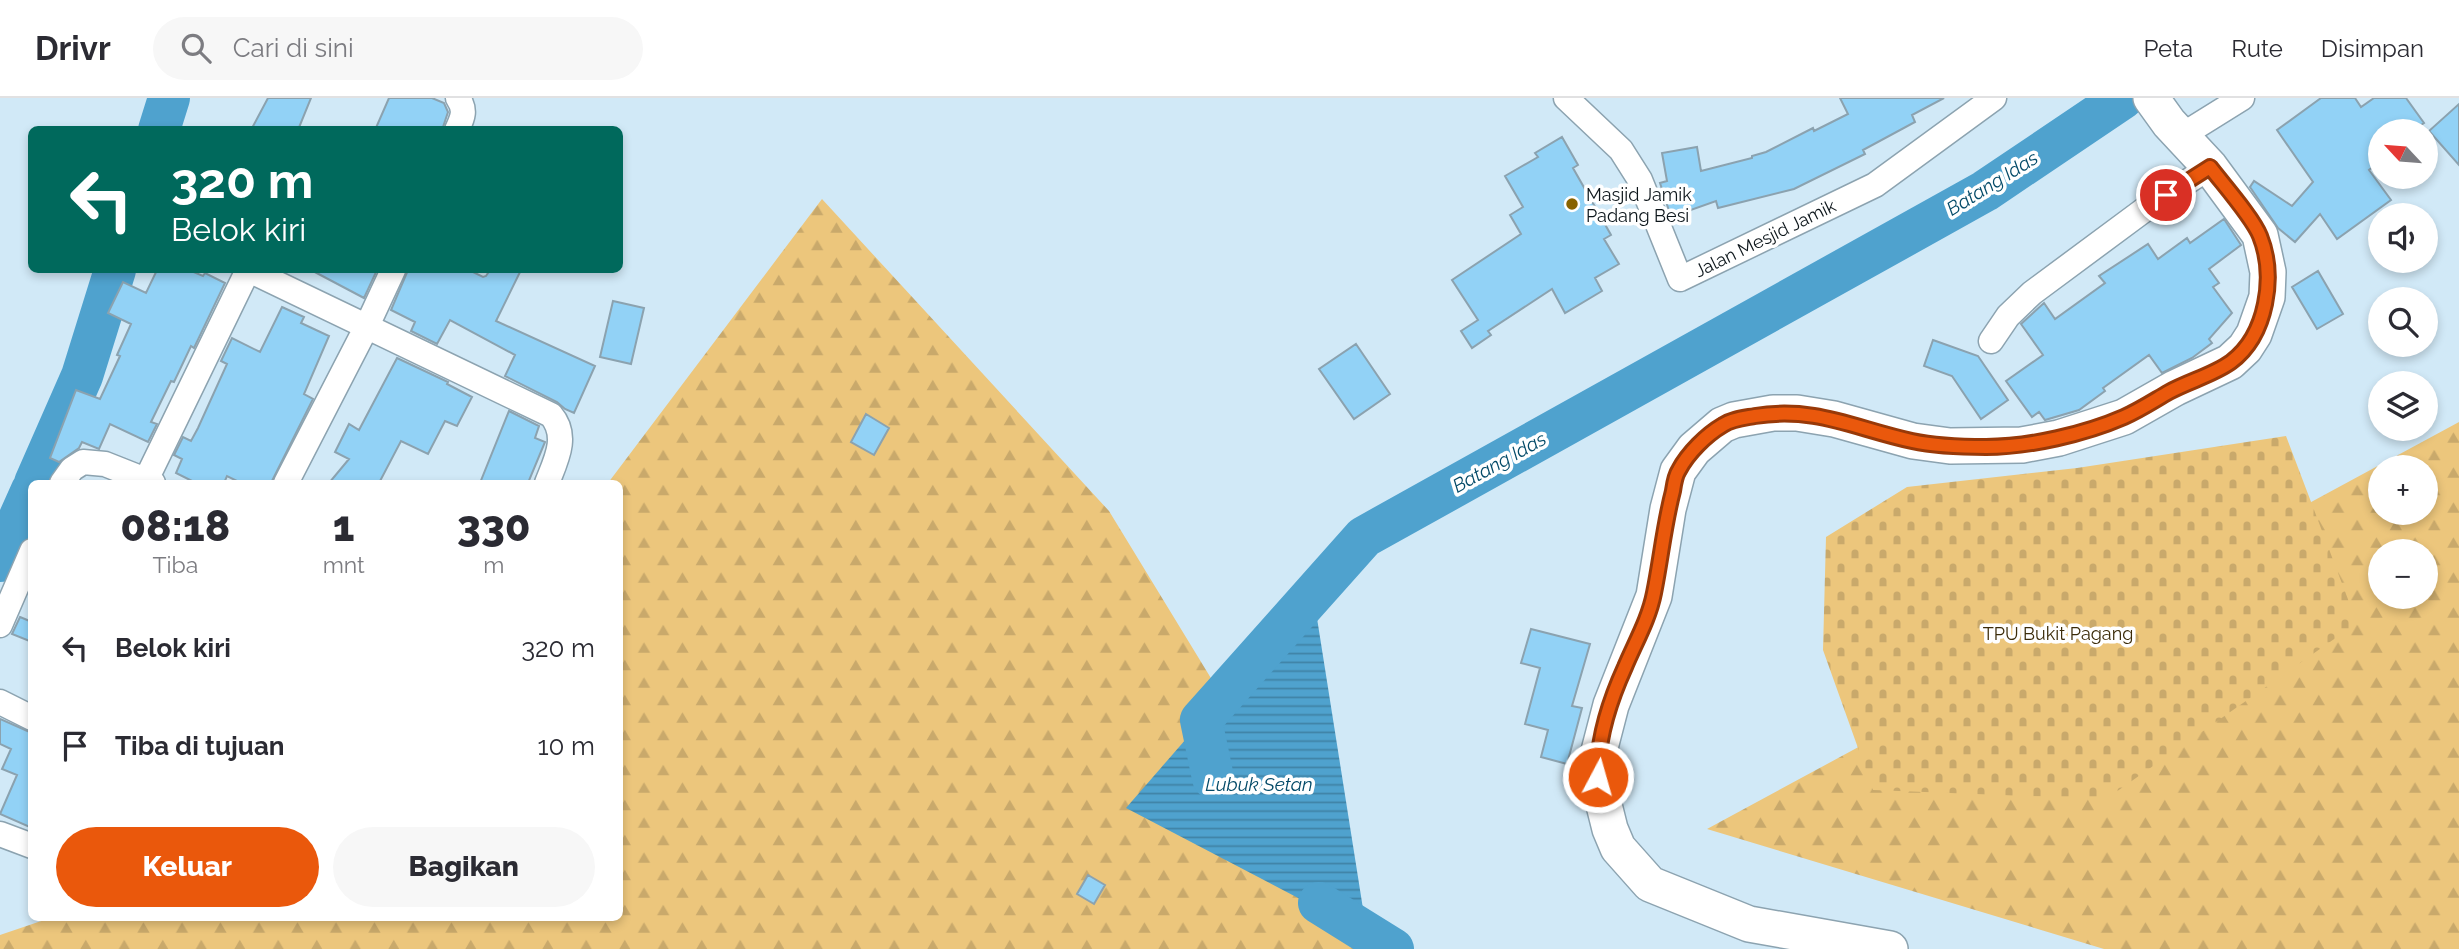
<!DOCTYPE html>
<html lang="id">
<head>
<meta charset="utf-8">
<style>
	body { margin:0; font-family:Raleway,sans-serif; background:#f7f7f7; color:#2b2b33; height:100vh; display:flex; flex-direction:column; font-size:26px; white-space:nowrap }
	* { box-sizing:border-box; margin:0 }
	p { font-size:23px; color:#7c7c81 }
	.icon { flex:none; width:38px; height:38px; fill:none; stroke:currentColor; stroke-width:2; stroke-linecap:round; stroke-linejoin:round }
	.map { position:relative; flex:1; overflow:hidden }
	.side { position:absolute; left:28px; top:382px; width:595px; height:441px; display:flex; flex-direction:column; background:#fff; border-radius:10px; box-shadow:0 4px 10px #0003 }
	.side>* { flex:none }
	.hud { position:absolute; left:28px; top:28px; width:595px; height:147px; border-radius:10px; box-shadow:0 4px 10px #0003; background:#00695c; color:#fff; overflow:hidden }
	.needle { width:46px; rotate:296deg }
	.tools { position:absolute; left:2368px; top:21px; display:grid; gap:14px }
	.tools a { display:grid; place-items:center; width:70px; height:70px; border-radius:50%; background:#fff; box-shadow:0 4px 10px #0003; font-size:35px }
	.pin { position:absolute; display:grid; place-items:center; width:60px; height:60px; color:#fff; margin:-30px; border:4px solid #fff; border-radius:50%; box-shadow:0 2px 7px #0007 }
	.me { position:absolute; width:77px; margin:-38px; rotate:6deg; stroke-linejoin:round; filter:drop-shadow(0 0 5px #0008) }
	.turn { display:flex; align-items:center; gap:24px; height:147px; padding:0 28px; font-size:32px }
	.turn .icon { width:91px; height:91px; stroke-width:2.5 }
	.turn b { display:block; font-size:49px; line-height:60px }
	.eta { display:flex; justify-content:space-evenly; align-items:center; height:119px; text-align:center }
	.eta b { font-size:42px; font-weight:800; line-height:49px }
	.cta { display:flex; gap:14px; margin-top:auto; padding:14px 28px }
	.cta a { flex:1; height:80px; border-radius:42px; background:#ea580c; color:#fff; font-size:28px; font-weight:800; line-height:80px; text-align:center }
	.cta a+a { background:#f7f7f7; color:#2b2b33 }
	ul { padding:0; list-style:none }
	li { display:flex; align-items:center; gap:21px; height:98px; padding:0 28px }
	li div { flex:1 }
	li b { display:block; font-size:26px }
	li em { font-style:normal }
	header { display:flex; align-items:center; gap:42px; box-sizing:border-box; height:98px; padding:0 35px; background:#fff; border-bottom:2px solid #e1e1e2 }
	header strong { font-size:33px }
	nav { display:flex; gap:38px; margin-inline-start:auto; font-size:24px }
	.search { width:490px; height:63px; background:#f7f7f7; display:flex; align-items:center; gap:18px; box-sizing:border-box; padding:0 24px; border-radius:38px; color:#7c7c81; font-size:26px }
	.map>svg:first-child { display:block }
	.forest { fill:url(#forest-firs); fill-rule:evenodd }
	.cemetery { fill:url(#cemetery-stones) }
	.water { fill:url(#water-rules) }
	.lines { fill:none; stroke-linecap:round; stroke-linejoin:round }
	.river { stroke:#4fa2ce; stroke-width:42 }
	.building { fill:#92d2f6; stroke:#8ba2af; stroke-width:2 }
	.street-casing { stroke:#8ca3b0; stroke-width:27 }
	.secondary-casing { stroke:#8ca3b0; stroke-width:38 }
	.street { stroke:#fff; stroke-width:24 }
	.secondary { stroke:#fff; stroke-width:35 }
	.route-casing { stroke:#983908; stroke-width:18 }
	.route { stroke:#ea580c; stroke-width:12 }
	.poi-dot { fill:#886300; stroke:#fff; stroke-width:2.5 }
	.labels { text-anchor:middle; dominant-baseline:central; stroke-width:7; stroke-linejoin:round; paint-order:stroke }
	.poi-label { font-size:18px; fill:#0d161b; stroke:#fff; text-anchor:start }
	.street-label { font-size:18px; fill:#0d161b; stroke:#fff }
	.park-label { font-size:18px; fill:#3b2b09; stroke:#fff }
	.water-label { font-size:19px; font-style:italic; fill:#034a68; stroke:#fff }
</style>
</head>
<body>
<header>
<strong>Drivr</strong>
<div class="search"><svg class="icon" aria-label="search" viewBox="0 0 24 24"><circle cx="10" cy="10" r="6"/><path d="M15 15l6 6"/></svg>Cari di sini</div>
<nav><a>Peta</a><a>Rute</a><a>Disimpan</a></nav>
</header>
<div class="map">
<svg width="2459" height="851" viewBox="0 0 2459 851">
	<defs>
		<pattern id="forest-firs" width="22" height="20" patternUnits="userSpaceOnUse" patternTransform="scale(1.75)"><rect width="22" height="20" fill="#ecc67c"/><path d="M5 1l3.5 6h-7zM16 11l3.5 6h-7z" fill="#c9a96b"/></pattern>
		<pattern id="cemetery-stones" width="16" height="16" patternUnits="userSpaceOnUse" patternTransform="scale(1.75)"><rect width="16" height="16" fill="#ecc67c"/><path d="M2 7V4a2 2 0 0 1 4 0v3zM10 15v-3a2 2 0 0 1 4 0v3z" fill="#c9a96b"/></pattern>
		<pattern id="water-rules" width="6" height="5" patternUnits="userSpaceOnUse" patternTransform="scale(1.75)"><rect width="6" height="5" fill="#4fa2ce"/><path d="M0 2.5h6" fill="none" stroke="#4083a6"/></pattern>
	</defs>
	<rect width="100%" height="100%" fill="#d1e9f7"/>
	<path class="forest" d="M822,101L1109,413L1367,836L1365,851H0V837L53,819H620V385H608Z
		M2459,324V851H2104L1707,731ZM2380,369H2426V415H2380ZM2380,453H2426V499H2380Z"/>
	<path class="cemetery" d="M2286,338L2357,525L2106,701L1873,692L1823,552L1826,439L1907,389L2077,370Z"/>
	<path class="water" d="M1313,495L1367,836L1126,710Z"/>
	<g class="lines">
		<path class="river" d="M159,32L169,0
			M35,385L82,278L115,172
			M0,463L32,392
			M1213,680L1201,622L1364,439L1985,93L2123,0
			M1319,805L1393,851"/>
	</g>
	<path class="building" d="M268,0H311L298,32H251Z
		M389,0H432L444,5L448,14L442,32H375Z
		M1840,0H1944L1912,17L1915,24L1863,52L1865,56L1794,91L1718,110L1716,103L1671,119L1660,85L1667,83L1662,55L1697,49L1701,73L1752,60V58L1766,54L1813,30L1814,33L1848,16Z
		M2321,0H2355L2361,9L2374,0H2406L2424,25L2412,33H2380V63L2369,72L2391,102L2337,141L2320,116L2295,144L2278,130L2250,89L2254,83L2292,108L2313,84L2277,32Z
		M2459,6V67L2429,33Z
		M1562,39L1578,67L1573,70L1611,137L1604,141L1619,166L1595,180L1602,193L1565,215L1552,191L1488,233L1491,237L1472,250L1461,233L1478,222L1452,182L1521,136L1510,117L1523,109L1505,78L1538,59L1535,55Z
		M2224,121L2241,147L2209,171L2219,185L2213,189L2232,215L2209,241L2212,245L2192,260L2162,275L2149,257L2103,290L2105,293L2079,312L2045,322L2039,314L2032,319L2006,283L2043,257L2021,226L2044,205L2055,221L2105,185L2099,178L2148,146L2158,161L2187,140L2190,145Z
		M157,172H189L203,178L205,175L225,185L194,250L191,248L174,284L171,283L151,324L157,326L148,344L110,326L99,351L82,344L79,350L59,364L50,360L76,292L100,301L120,258L117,257L131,226L108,215L123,184L146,195Z
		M311,172H377L364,200Z
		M408,172H469L483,179L486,178L490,172H521L496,223L595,268L574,315L565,311L557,304L505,278L515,257L450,222L437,246L411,233L415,224L391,212Z
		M2318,173L2343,216L2317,231L2292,189Z
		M613,203L644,210L631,266L600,259Z
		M282,209L304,219L301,225L329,238L304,296L313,301L271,385H241L227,378L224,385H196L176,375L182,361L174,357L183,339L191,343L198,330L227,266L221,263L232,240L260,254Z
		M1933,242L1978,258L2008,302L1981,321L1952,278L1924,268Z
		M1356,246L1390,296L1354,321L1319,271Z
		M397,260L448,284L447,286L472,299L457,328L445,323L428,356L401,343L379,385H329L349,361L335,354L349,326L359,332Z
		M509,313L539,328L535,340L545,344L528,385H480Z
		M866,316L889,330L874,357L851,344Z
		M20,519L32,524V544L12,536Z
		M1531,531L1590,546L1572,608L1582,610L1567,666L1541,659L1548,632L1525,626L1540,570L1521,565Z
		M0,621L32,635V730L0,716L17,677L2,671L11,651L0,646Z
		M1088,777L1105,787L1094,806L1077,796Z"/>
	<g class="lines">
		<g class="street-casing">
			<path id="street" d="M1566,0L1621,52L1640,82L1680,181L1875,87L1994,0
				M457,32C463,19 466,12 458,0
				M2181,38L2242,0
				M249,172L551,317C569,338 556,362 547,385
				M1991,243L2008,218L2032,195L2144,112L2210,69
				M146,382L248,172
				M62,385L72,371L83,364L105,366L153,385
				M286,385L367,228L393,172
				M0,527L32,453
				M0,604L32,620
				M0,736L32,748"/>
		</g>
		<g class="secondary-casing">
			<path id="secondary" d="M1890,851L1749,826L1650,786L1618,750L1610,731L1601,695L1597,661L1611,607L1654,498L1668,411L1678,373L1694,351L1722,327L1734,322L1773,315H1797L1834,321L1913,343L1950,348L2022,347L2059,340L2124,319L2175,290L2230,264L2245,250L2254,236L2267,199L2268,174L2260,137L2210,69L2169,25L2151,0"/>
		</g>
		<use href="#street" class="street"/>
		<use href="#secondary" class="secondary"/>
	</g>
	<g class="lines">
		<g class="route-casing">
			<path id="route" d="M1598,679C1597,643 1610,602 1625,569C1635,545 1649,521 1654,495C1661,461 1664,427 1673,393C1674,386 1675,378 1679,372C1688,355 1706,337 1723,327C1732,321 1744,320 1755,318C1815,308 1856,331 1912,343C1935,348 1961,349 1986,349C2029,349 2085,336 2124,319C2140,312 2155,302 2169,294C2189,283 2213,277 2231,264C2267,237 2276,178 2260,138C2253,120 2223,86 2210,69L2166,97"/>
		</g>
		<use href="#route" class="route"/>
	</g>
	<circle class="poi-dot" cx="1572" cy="106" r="7"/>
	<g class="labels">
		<g class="poi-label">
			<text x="1586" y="96">Masjid Jamik<tspan x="1586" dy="21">Padang Besi</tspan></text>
		</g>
		<g class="street-label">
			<text transform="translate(1765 140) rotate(-26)">Jalan Mesjid Jamik</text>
		</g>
		<g class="park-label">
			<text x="2058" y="535">TPU Bukit Pagang</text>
		</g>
		<g class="water-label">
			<text transform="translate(1992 85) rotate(-32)">Batang Idas</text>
			<text transform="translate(1499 364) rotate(-29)">Batang Idas</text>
			<text x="1259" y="686">Lubuk Setan</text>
		</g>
	</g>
</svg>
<div class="tools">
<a><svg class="needle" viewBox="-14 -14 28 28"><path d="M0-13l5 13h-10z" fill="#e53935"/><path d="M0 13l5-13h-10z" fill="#7c7c81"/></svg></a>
<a><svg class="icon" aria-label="sound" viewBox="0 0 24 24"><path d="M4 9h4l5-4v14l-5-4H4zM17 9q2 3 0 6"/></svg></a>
<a><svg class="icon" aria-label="search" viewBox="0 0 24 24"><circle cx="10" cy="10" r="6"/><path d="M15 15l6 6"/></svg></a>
<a><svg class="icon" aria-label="layers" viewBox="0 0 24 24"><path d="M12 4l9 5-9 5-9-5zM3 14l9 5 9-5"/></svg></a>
<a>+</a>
<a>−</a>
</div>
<div class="pin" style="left:2166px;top:97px;background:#d93025"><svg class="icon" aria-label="arrive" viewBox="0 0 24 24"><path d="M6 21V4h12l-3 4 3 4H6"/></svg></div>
<svg class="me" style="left:1598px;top:679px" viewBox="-20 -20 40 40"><circle r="17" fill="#ea580c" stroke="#fff" stroke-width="3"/><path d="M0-11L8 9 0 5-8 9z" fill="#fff"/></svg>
<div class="hud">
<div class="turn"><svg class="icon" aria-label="left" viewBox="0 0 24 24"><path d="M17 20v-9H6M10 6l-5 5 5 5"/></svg><div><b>320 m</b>Belok kiri</div></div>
</div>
<section class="side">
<div class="eta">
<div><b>08:18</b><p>Tiba</p></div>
<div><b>1</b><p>mnt</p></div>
<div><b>330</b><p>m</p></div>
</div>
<ul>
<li><svg class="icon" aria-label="left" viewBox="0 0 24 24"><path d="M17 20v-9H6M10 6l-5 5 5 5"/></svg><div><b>Belok kiri</b></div><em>320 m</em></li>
<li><svg class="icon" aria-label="arrive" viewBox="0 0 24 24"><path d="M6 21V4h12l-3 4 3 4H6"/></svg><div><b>Tiba di tujuan</b></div><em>10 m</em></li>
</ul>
<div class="cta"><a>Keluar</a><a>Bagikan</a></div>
</section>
</div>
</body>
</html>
